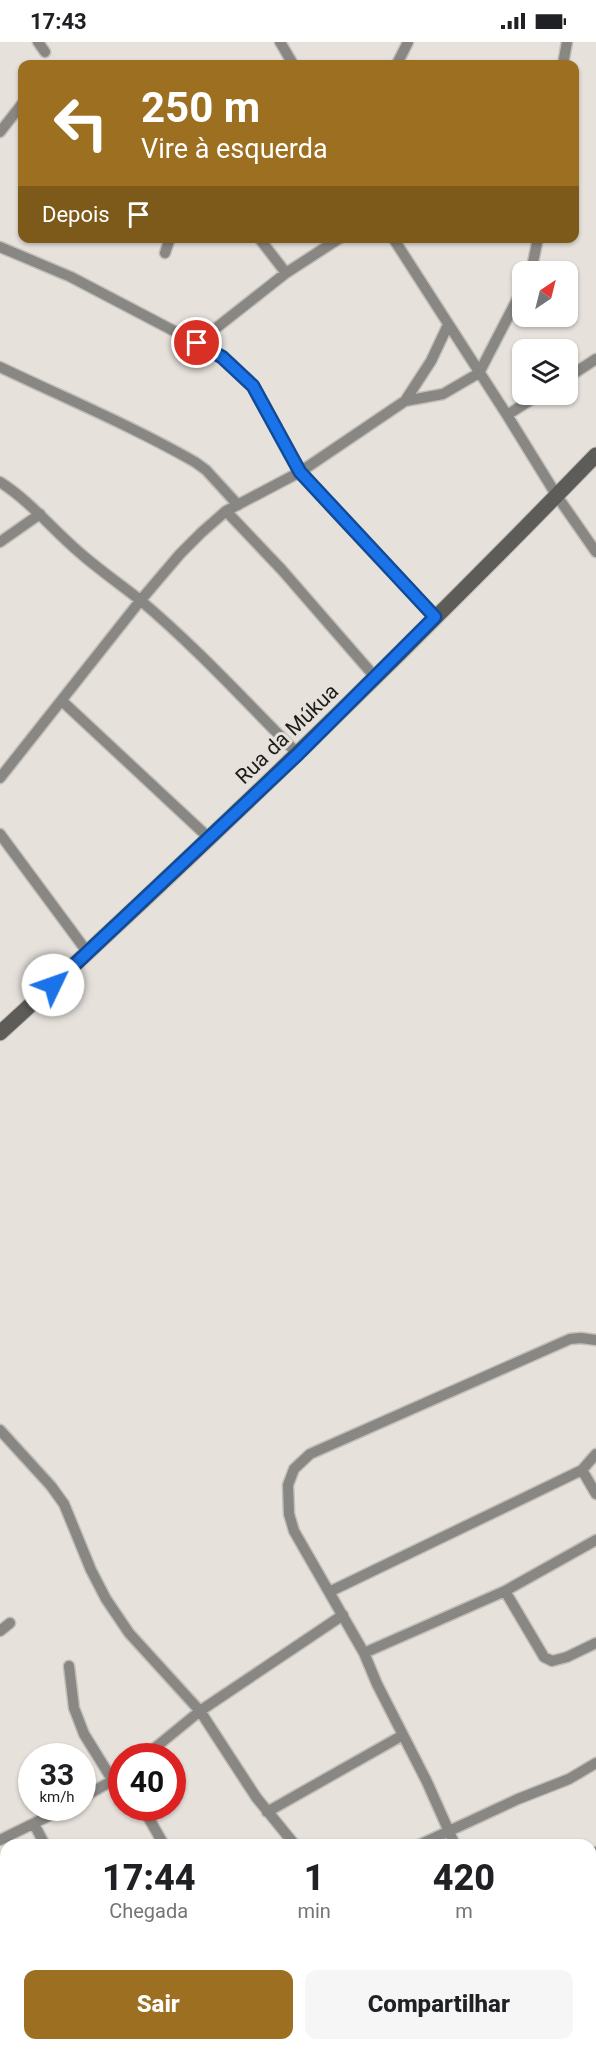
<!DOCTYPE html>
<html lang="pt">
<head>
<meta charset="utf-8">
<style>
	body { margin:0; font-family:Roboto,sans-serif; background:#f6f6f6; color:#202124; height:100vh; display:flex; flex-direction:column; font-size:22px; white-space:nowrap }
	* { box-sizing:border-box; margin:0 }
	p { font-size:20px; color:#757577 }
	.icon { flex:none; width:33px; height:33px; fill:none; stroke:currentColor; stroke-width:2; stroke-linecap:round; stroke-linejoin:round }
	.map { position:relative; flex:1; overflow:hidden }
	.drawer { position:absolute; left:0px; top:1797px; width:597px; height:212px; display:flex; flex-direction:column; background:#fff; border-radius:18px 18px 0 0; box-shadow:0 2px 4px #0004 }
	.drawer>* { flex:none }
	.banner { position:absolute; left:18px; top:18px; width:561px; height:183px; border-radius:12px; box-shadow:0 2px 4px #0004; background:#9d7021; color:#fff; overflow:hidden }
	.needle { width:39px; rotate:35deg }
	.buttons { position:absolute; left:512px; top:219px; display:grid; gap:12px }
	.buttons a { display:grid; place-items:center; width:66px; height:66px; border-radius:12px; background:#fff; box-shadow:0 2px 4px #0004; font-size:30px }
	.speed { position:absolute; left:18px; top:1701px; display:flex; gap:12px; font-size:30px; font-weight:700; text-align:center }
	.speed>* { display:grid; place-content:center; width:78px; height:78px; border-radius:50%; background:#fff; box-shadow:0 2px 4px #0004; line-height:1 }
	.speed small { font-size:15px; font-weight:400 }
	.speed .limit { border:9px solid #d22; background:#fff; color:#111 }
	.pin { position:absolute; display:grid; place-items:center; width:51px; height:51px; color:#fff; margin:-26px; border:3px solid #fff; border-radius:50%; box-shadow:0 2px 6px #0007 }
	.me { position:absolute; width:66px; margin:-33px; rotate:48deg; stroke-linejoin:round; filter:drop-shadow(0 0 4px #0008) }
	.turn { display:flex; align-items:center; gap:21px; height:126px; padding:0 24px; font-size:27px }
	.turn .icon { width:78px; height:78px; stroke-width:2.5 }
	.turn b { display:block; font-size:42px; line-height:51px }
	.then { display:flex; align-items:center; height:57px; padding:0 24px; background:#0003; gap:12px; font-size:22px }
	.eta { display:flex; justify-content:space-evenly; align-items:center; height:102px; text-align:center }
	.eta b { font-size:36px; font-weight:800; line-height:42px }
	.action { display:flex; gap:12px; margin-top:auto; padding:12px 24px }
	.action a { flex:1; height:69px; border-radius:12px; background:#9d7021; color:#fff; font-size:24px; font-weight:800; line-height:69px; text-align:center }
	.action a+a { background:#f6f6f6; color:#202124 }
	.status { display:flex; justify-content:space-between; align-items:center; height:42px; padding:0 30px; background:#fff; direction:ltr }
	.status svg { height:16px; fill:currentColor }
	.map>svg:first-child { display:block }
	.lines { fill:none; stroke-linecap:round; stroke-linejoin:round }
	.street-casing { stroke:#c2beb8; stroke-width:13 }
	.secondary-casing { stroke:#c2beb8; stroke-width:17 }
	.street { stroke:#898784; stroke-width:10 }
	.secondary { stroke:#5e5c58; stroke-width:15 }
	.route-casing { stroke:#114b97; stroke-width:15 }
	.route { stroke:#1a73e8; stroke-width:10 }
	.labels { text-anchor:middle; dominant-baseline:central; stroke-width:6; stroke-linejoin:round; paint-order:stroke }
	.street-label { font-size:21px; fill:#1d1c19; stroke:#e6e1db }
</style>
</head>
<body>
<div class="status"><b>17:43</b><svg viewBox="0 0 49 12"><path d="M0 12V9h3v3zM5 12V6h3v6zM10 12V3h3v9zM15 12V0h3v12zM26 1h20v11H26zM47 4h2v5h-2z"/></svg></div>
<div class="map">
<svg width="596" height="2008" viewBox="0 0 596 2008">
	<rect width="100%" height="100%" fill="#e6e1db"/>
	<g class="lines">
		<g class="street-casing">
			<path id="street" d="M38,0L45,10
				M280,0L293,22
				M397,22L408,0
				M563,22L567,0
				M0,90L22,62
				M259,196L286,231
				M393,196L507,373L557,454L596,510
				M0,205L71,235L197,301L231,322L253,344L300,430L342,477L435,575
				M165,211L170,196
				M531,230L538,196
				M197,301L286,231L340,196
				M0,325C65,356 132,384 195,420L206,428L238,463
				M567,336L596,317
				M405,359L431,319L448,283
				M507,373L540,352
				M0,440C30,459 52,487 79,510C98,527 120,542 140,558C196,605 246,660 298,712
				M226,469L282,528L375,635
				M0,500L40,472
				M62,659L209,796
				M0,736L140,559L180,512L202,490L226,469L300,430L405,359L443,352L479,331L522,248
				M0,792L88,911
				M0,1388L51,1444L64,1462L91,1528L106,1557L129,1591L200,1669L256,1755L295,1803
				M582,1428L596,1452
				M505,1549L544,1615L552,1619L567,1615L596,1601
				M329,1550L582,1428L596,1412
				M0,1589L10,1581
				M364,1611L505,1549L596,1498
				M69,1624L74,1666L84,1692L113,1739
				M145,1714L200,1669L343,1573
				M82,1756L122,1733
				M143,1766L164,1803
				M267,1770L403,1693
				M34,1782L45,1803
				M0,1798L65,1766
				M419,1803L518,1757L569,1737L596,1721
				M455,1803L427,1740L377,1642L364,1611L294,1489L289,1472L288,1443L294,1427L310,1412L570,1297L581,1296L596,1298
				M591,1812L596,1810
				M0,1922L6,1933
				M591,1928L596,1926
				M45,2002L48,2008
				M69,2002L73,2008
				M276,2002L279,2008
				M536,2002L539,2008
				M57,2008L63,2002
				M363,2008L373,2002"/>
		</g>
		<g class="secondary-casing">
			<path id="secondary" d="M0,991C204,805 403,612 596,413"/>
		</g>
		<use href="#street" class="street"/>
		<use href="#secondary" class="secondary"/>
	</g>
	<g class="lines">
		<g class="route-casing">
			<path id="route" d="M53,943L298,712L435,575L300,430L253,344L222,315L197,301"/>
		</g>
		<use href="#route" class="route"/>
	</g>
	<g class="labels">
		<g class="street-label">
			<text transform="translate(287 692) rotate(-44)">Rua da Múkua</text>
		</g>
	</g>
</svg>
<div class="buttons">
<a><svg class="needle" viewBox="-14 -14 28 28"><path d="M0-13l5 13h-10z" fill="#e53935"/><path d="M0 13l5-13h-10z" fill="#757577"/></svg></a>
<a><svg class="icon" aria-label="layers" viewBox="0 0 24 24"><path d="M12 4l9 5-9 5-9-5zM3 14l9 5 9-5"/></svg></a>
</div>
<div class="speed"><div>33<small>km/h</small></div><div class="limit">40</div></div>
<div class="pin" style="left:197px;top:301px;background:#d93025"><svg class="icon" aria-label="arrive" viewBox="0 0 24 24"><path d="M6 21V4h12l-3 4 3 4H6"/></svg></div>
<svg class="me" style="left:53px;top:943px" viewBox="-20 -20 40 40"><circle r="19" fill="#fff"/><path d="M0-13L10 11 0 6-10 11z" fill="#1a73e8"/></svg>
<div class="banner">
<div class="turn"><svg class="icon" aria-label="left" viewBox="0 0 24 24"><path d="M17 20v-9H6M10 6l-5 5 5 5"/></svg><div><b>250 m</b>Vire à esquerda</div></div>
<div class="then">Depois<svg class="icon" aria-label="arrive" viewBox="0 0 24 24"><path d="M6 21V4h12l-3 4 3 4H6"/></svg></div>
</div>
<section class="drawer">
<div class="eta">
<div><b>17:44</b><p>Chegada</p></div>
<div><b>1</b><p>min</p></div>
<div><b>420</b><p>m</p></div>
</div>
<div class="action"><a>Sair</a><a>Compartilhar</a></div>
</section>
</div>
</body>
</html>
